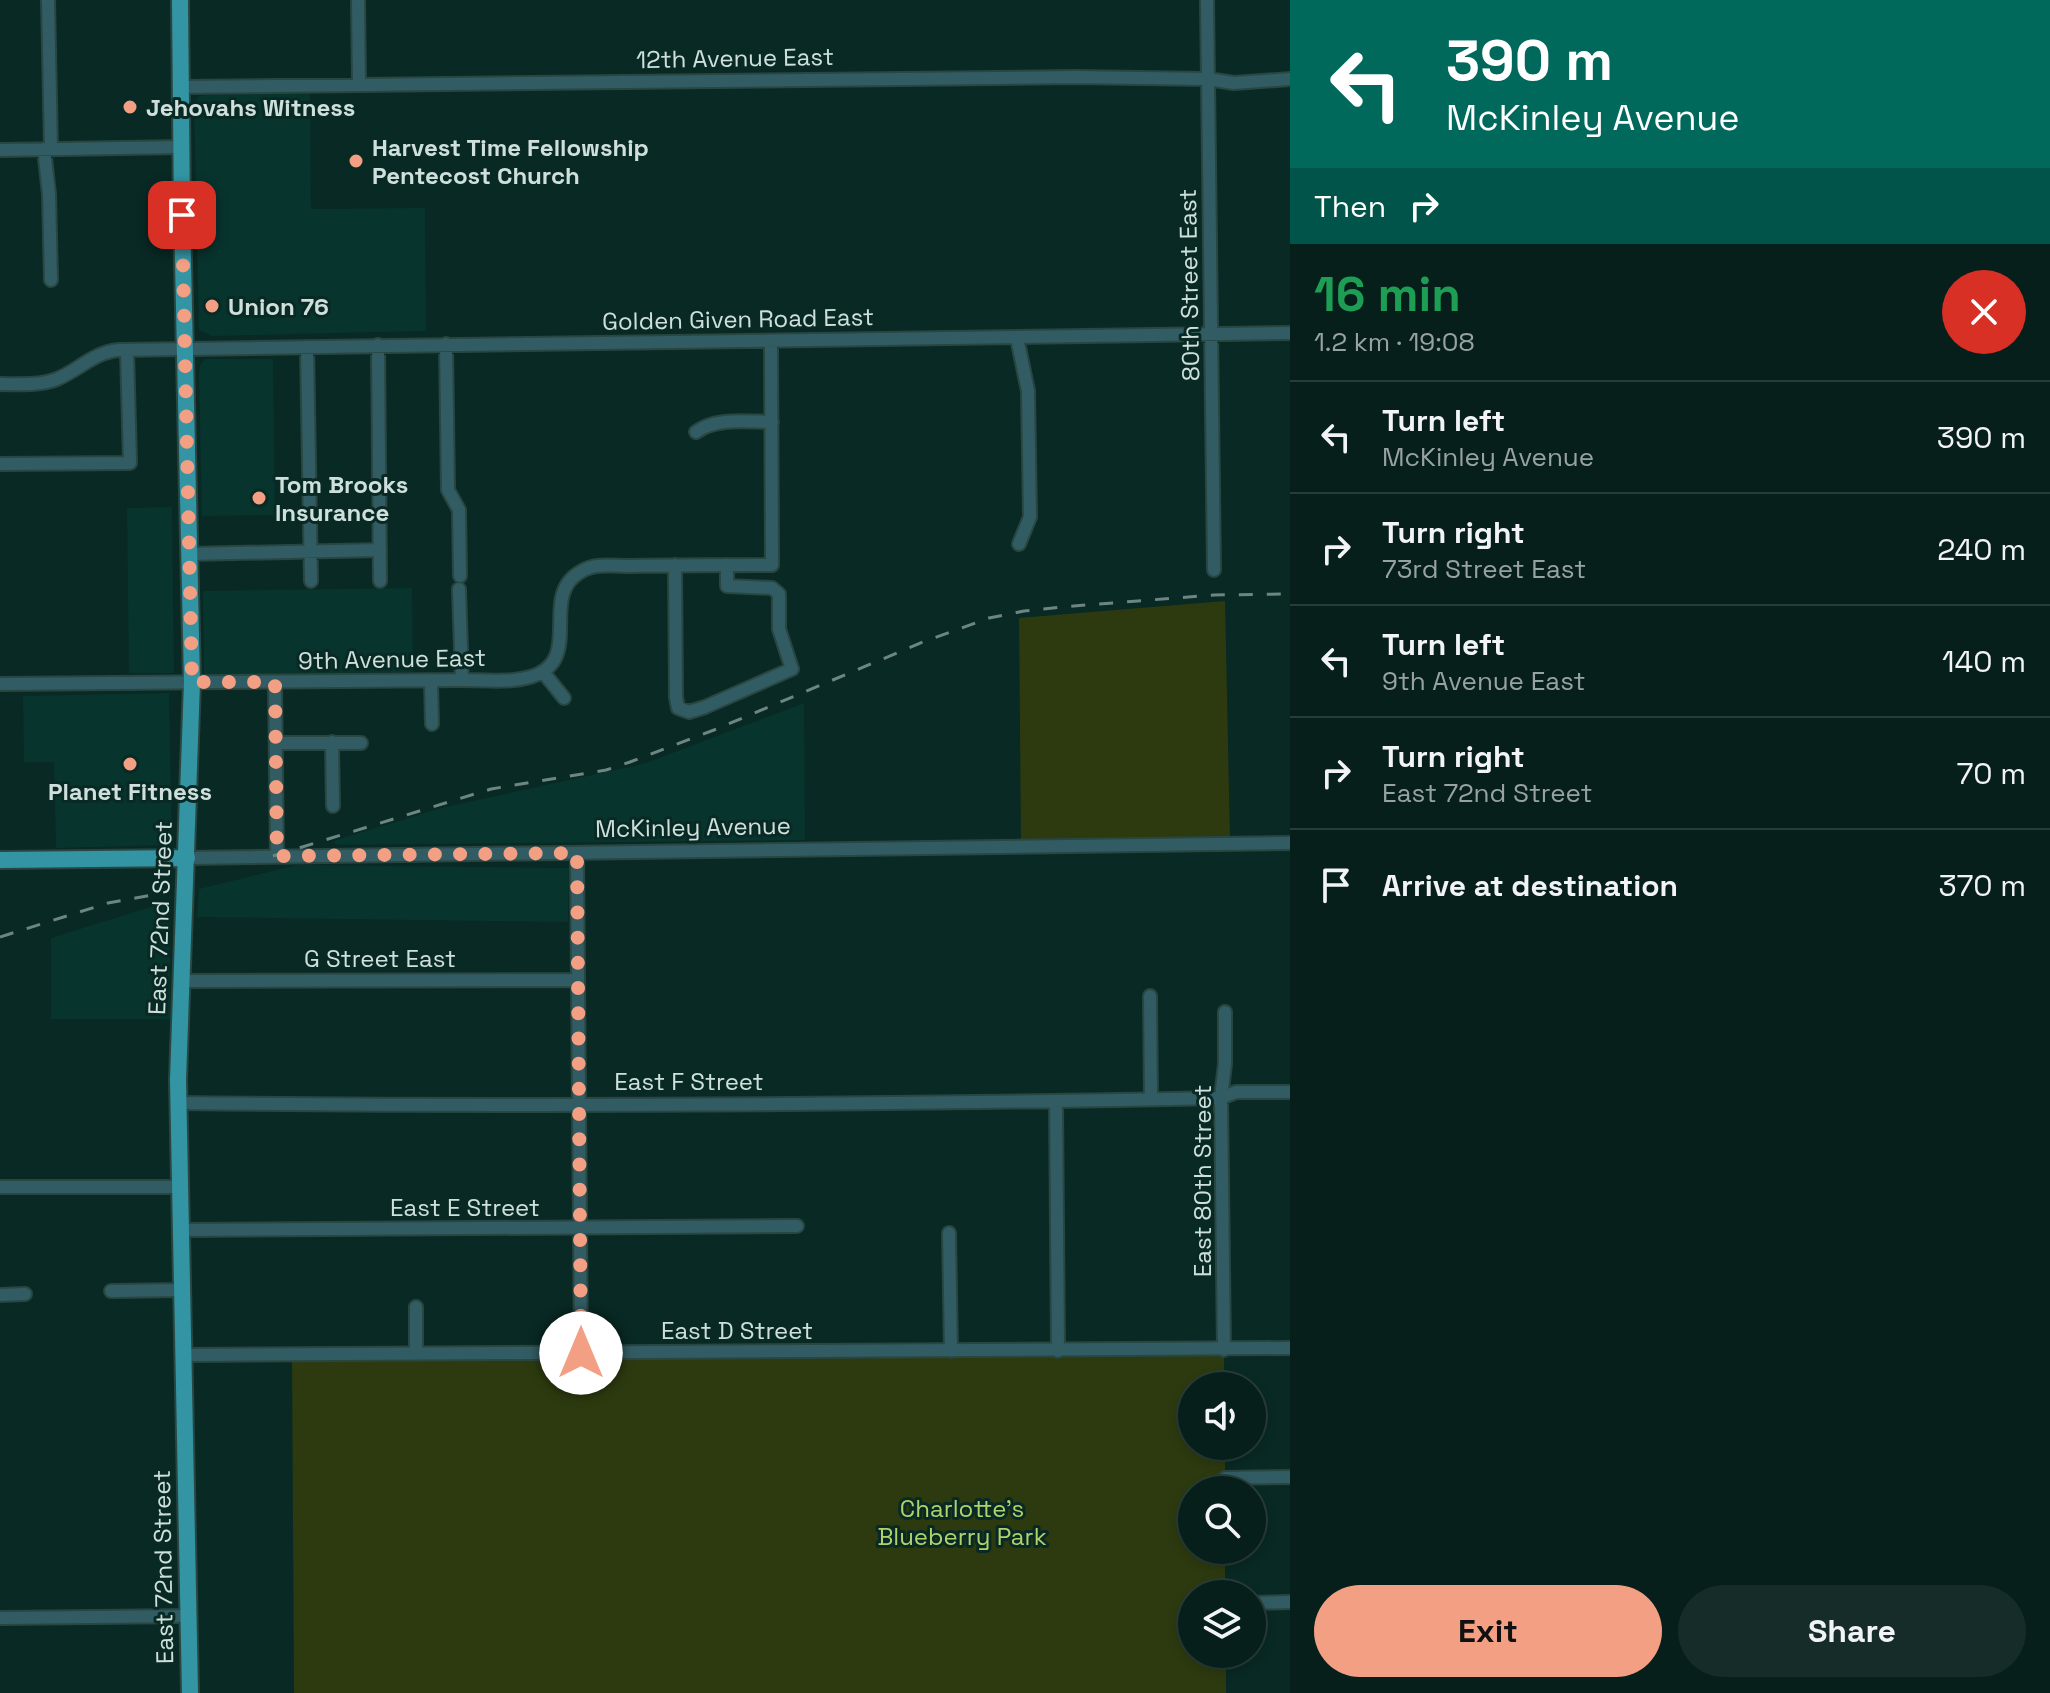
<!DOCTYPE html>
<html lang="en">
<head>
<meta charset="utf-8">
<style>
	body { margin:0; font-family:"Space Grotesk",sans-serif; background:#152c28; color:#f1f3f6; height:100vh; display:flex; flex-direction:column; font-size:30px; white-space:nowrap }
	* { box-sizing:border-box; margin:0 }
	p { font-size:26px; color:#98a2a3 }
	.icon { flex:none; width:44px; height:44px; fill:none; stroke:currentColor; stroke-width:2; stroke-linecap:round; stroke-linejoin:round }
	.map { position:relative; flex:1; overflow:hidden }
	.sheet { display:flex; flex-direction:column; background:#071f1b; width:760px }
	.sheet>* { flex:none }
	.guide { background:#00695c; color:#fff; overflow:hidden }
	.fabs { position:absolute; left:1178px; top:1372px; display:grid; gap:16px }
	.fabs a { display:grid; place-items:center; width:88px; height:88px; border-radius:50%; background:#071f1b; box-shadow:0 4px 12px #0003,0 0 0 2px #283d3a; font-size:40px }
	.pin { position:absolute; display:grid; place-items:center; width:68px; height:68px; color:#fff; margin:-34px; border-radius:16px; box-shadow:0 4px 12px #0006 }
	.me { position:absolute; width:88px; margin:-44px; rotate:0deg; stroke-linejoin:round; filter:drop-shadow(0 0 6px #0008) }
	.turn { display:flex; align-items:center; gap:28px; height:168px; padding:0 24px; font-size:36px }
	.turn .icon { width:104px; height:104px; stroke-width:2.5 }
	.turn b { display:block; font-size:56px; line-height:68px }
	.then { display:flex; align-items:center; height:76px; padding:0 24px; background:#0003; gap:16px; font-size:30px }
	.round { display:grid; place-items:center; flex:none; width:84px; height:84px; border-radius:42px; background:#152c28 }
	.headline { display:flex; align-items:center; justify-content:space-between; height:136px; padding:0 24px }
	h1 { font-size:48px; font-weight:700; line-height:60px; color:#1e9e55 }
	.cta { display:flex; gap:16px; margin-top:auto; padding:16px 24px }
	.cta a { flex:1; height:92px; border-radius:48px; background:#f39f84; color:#111; font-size:32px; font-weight:700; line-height:92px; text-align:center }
	.cta a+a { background:#152c28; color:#f1f3f6 }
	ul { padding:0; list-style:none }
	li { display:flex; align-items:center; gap:24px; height:112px; padding:0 24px; border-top:2px solid #283d3a }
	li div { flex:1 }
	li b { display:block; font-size:30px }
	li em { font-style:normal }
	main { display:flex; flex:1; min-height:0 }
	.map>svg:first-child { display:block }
	.built { fill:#08342e }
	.green { fill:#2d3a0f }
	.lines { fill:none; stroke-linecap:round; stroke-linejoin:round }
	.minor-casing { stroke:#294641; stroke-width:16 }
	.major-casing { stroke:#294641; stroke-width:20 }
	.minor { stroke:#325c63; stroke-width:12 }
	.major { stroke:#3395a4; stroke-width:16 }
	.rail { stroke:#6d8681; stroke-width:3; stroke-dasharray:14 14; stroke-linecap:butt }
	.route { stroke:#f39f84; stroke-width:14; stroke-dasharray:0 25.2 }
	.poi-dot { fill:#f39f84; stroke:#092924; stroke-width:3 }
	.labels { text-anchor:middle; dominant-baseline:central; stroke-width:6; stroke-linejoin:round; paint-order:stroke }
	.street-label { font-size:24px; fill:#cfe0dc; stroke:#092924 }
	.poi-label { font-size:24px; font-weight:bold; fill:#cfe0dc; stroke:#092924; text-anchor:start }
	.park-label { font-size:24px; fill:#b1d26a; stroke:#092924 }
</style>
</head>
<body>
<main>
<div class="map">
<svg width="1290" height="1693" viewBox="0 0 1290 1693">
	<rect width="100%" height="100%" fill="#092924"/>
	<path class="built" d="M310,93L311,209L425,208L426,331L212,336L199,330L194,103L199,96L206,95Z
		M205,359H273L275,515L202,516L199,376L200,365Z
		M172,507L174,673H129L127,508Z
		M412,588L413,672L204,675L203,591Z
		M169,693L172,845L56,848L54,762H24L23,696Z
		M804,703L805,840L337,845L334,842L336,840L445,807L643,764Z
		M297,865L569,868L568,922L197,917L199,889Z
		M170,901V1019H51V938Z"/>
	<path class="green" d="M1225,601L1230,839L1021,843L1019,618Z
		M1224,1350V1386H1192V1446H1225V1490H1192V1550H1225V1594H1192V1654H1226V1693H294L292,1355Z"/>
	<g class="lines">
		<g class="minor-casing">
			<path id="minor" d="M48,0L51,149
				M358,0L359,84
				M1207,0L1214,570
				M181,87L1075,77L1208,79L1234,83L1290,79
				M44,149L49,194L51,280
				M0,150L182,147
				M1017,338L1028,391L1030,517L1019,544
				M446,344L448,490L459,510L460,576
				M378,345L380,581
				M307,347L311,581
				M0,384C19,384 39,386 57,379C79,370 94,352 119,350L1290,333
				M696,432C716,417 748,422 772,422
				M0,464L130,463L127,350
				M189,554L380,550
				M675,565L676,697L678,708L689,712L705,707L792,669L779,629V594L772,588L727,586V565
				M459,589L462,680
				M543,672L564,698
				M431,681L432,724
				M275,682L277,856
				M0,684L462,680C483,680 509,683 530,677C587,661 536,595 582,571C595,563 615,566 630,566C678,565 725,565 772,565L771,341
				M332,742L333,806
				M276,743H361
				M577,853L581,1353
				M187,858L1290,843
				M182,981L578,980
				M1150,996L1151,1099
				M1056,1101L1058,1351
				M179,1103C526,1107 874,1105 1221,1098L1236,1092H1290
				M0,1187H180
				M181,1230L797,1226
				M949,1233L951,1351
				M111,1291L182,1290
				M0,1295L25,1294
				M416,1307V1354
				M1224,1350L1221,1098L1225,1064V1012
				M183,1355L1290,1348
				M1225,1478L1290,1477
				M1252,1603L1290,1602
				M0,1618L188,1616"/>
		</g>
		<g class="major-casing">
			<path id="major" d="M180,0L182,215L192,682L178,1080L190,1693
				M0,860L187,858"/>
		</g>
		<use href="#minor" class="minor"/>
		<use href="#major" class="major"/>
		<path class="rail" d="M273,856L491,789L606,770L630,762L714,730L923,642L989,618L1024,611L1061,607L1214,595L1290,594
			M0,937L108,903L152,895"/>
	</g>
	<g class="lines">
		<path class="route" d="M182,215L192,682H275L277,856L577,853L581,1353"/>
	</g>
	<g class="poi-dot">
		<circle cx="130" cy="107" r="8"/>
		<circle cx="356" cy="161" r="8"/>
		<circle cx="212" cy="306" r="8"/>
		<circle cx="259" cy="498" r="8"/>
		<circle cx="130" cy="764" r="8"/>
	</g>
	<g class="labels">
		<g class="street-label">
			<text transform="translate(735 58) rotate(-1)">12th Avenue East</text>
			<text transform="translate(1189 285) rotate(-91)">80th Street East</text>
			<text transform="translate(738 319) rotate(-1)">Golden Given Road East</text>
			<text transform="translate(392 659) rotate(-1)">9th Avenue East</text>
			<text transform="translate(693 827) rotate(-1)">McKinley Avenue</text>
			<text transform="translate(160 918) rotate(-88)">East 72nd Street</text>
			<text x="380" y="958">G Street East</text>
			<text x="689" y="1081">East F Street</text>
			<text transform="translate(1202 1181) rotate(-90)">East 80th Street</text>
			<text x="465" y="1207">East E Street</text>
			<text x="737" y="1330">East D Street</text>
			<text transform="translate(163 1567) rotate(-91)">East 72nd Street</text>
		</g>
		<g class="poi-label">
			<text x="146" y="107">Jehovahs Witness</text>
			<text x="372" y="147">Harvest Time Fellowship<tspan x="372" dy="28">Pentecost Church</tspan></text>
			<text x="228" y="306">Union 76</text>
			<text x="275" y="484">Tom Brooks<tspan x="275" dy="28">Insurance</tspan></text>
			<text x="130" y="791" text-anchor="middle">Planet Fitness</text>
		</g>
		<g class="park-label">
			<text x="962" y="1508">Charlotte's<tspan x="962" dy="28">Blueberry Park</tspan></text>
		</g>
	</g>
</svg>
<div class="fabs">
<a><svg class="icon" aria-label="sound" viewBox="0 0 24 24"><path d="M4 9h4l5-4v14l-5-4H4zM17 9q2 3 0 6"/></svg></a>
<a><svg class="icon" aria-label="search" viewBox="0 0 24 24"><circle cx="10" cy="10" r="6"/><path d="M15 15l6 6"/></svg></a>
<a><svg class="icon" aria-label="layers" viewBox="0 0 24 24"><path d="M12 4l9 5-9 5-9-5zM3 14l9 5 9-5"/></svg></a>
</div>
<div class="pin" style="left:182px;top:215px;background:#d93025"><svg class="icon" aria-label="arrive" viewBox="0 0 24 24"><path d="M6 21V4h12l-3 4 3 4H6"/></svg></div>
<svg class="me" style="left:581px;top:1353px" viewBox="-20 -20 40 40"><circle r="19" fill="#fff"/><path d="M0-13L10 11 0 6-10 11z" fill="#f39f84"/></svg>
</div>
<section class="sheet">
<div class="guide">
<div class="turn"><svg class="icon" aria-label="left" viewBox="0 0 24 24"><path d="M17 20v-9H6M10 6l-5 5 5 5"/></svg><div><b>390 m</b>McKinley Avenue</div></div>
<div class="then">Then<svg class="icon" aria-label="right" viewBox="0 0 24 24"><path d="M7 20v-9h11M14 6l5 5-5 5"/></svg></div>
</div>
<div class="headline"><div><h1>16 min</h1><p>1.2 km · 19:08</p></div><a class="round" style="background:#d93025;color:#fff"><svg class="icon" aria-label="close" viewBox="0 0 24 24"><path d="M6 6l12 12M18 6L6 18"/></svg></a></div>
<ul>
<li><svg class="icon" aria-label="left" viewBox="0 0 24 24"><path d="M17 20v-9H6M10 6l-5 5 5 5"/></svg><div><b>Turn left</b><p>McKinley Avenue</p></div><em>390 m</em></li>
<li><svg class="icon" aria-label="right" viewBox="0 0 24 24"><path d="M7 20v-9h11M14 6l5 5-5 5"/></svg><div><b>Turn right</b><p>73rd Street East</p></div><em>240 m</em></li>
<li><svg class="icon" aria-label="left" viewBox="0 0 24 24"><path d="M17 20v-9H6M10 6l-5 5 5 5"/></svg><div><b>Turn left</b><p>9th Avenue East</p></div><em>140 m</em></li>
<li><svg class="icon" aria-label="right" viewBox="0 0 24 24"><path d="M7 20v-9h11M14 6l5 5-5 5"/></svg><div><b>Turn right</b><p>East 72nd Street</p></div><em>70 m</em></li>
<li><svg class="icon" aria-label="arrive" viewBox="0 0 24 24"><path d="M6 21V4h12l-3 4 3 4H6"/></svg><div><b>Arrive at destination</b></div><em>370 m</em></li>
</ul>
<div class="cta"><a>Exit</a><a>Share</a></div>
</section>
</main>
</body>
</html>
